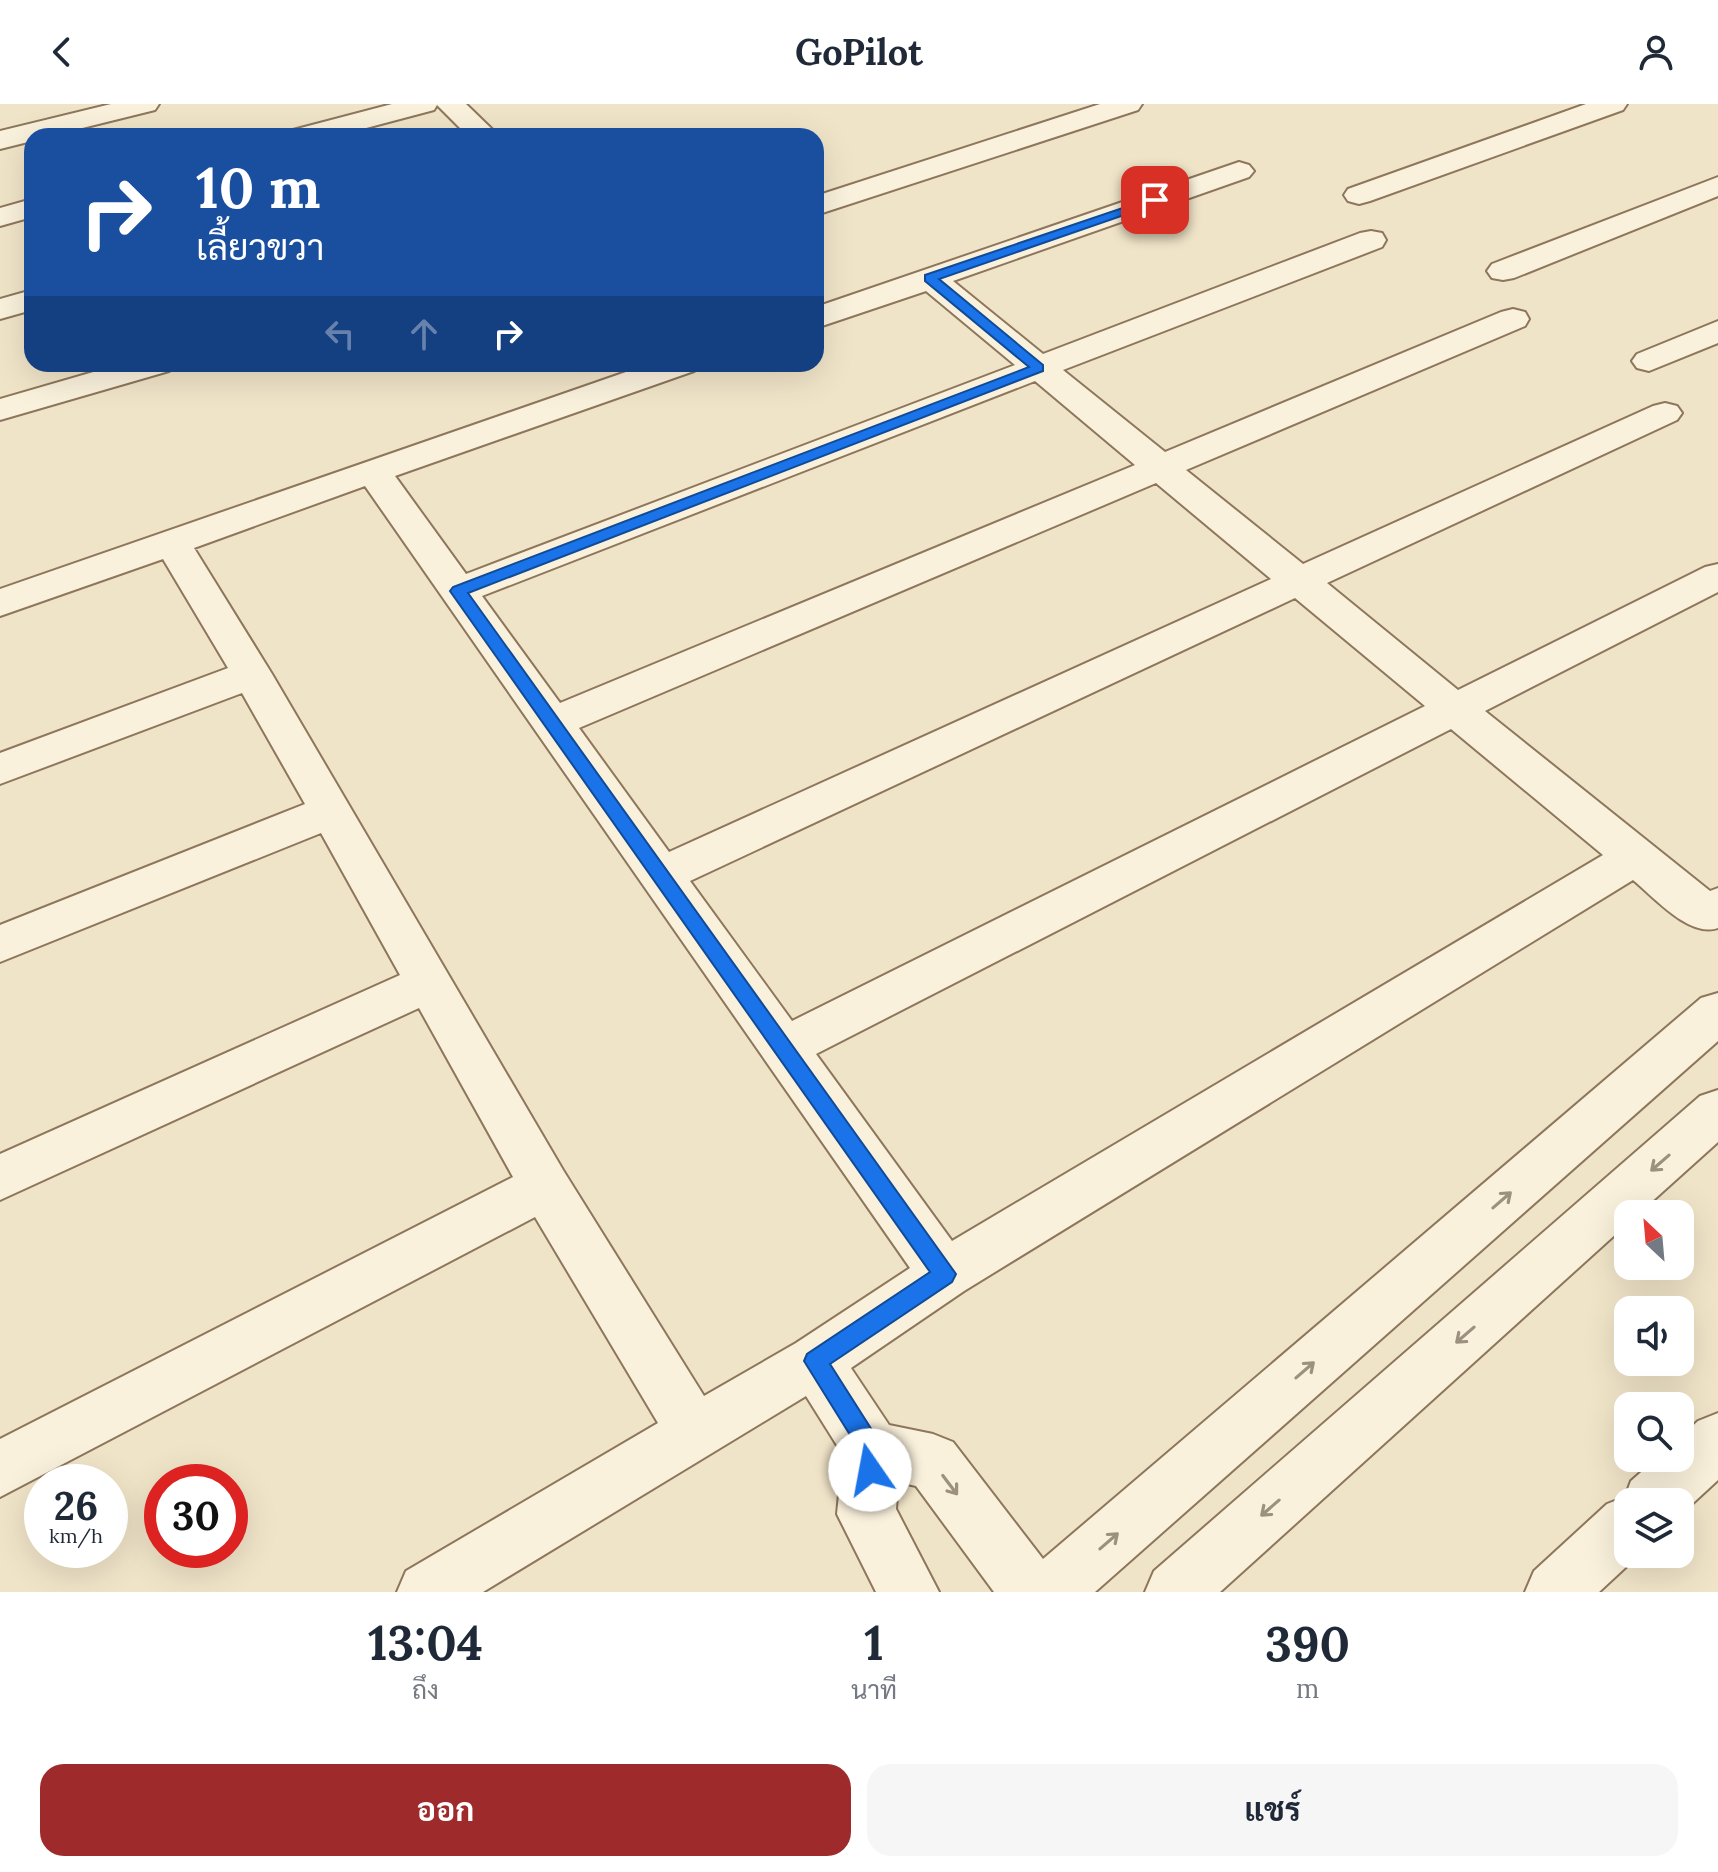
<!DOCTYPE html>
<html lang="th">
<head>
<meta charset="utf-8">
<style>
	body { margin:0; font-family:Lora,Sarabun,serif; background:#f6f6f7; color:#1f2937; height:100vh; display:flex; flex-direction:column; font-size:30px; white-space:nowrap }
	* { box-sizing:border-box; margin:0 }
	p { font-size:26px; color:#747a83 }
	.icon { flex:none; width:44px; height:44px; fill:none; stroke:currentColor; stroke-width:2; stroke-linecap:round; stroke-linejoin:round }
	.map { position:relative; height:1488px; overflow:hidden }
	.details { display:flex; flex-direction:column; background:#fff; flex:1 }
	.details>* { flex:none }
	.top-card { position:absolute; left:24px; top:24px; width:800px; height:244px; border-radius:24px; box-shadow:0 8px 32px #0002; background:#1a4fa0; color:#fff; overflow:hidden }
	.needle { width:52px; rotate:334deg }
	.controls { position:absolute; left:1614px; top:1096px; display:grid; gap:16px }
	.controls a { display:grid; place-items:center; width:80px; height:80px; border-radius:16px; background:#fff; box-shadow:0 8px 32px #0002; font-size:40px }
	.speed { position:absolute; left:24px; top:1360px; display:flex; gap:16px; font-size:40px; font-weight:700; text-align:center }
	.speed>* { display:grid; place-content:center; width:104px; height:104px; border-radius:50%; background:#fff; box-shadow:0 8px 32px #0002; line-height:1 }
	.speed small { font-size:20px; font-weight:400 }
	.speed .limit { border:12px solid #d22; background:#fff; color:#111 }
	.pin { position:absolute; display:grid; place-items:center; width:68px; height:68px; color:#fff; margin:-34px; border-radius:16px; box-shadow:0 4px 12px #0006 }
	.me { position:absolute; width:88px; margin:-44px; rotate:348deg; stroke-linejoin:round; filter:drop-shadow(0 0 6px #0008) }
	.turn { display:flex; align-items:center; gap:28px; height:168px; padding:0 40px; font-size:36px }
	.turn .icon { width:104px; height:104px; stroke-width:2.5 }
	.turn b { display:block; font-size:56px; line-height:68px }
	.lanes { display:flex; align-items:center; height:76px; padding:0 40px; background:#0003; justify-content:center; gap:40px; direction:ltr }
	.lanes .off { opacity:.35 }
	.eta { display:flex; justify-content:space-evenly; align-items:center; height:136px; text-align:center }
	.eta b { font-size:48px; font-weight:700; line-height:56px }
	.cta { display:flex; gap:16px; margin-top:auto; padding:16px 40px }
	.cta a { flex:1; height:92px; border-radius:24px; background:#9e2a2b; color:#fff; font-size:32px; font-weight:700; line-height:92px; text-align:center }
	.cta a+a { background:#f6f6f7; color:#1f2937 }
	header { display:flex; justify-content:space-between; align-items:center; height:104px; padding:0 40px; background:#fff; font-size:36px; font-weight:700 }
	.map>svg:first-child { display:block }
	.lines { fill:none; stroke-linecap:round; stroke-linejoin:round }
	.minor-casing { stroke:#8d765c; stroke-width:4 }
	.minor { fill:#faf1dc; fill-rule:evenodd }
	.oneway { stroke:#9c907e }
	.route { fill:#1a73e8; stroke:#114b97; stroke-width:2 }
</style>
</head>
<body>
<header><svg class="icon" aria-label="back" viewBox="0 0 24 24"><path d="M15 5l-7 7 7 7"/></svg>GoPilot<svg class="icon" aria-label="person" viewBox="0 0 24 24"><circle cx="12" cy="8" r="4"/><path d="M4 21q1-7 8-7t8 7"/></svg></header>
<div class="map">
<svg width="1718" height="1488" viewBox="0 0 1718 1488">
	<rect width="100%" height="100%" fill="#f0e4c8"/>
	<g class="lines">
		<g class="minor-casing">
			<path id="minor" d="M111,0H159L155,6L50,32H32V37L0,45V27Z
				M392,0H466L499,32H468L437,1L434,6L336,32H289L293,26Z
				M1100,0H1142L1138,6L816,111V92Z
				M1586,0H1627L1623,6L1370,97L1359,100L1348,97L1344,91L1348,85Z
				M1239,58L1249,61L1254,67L1249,73L953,177L1043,250L1360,129L1371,127L1382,129L1386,136L1382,143L1063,266L1165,348L1501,208L1513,205L1525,208L1529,215L1525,222L1186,366L1303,460L1653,302L1665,299L1677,302L1682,309L1677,316L1327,479L1458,586L1705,463L1718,460V488L1485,607L1710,787L1718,784V824C1689,834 1654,793 1633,776L964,1187L851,1264L889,1321L933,1330L953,1338L1043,1455L1701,894L1718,889V937L1095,1488H994L916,1382L898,1378L896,1405L939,1488H876L837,1410L843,1351L806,1292L483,1488H397L406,1467L658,1319L535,1113L0,1393V1335L513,1073L419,904L0,1096V1050L400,871L321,729L0,858V821L305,700L242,589L0,680V649L228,564L163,455L0,512V485L649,260H699L694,267L395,372L466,470L1015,261L926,187L816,224V203ZM1035,277L1135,361L560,599L482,492ZM1156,379L1271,475L669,748L579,624ZM365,382L910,1164L796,1239L704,1292L563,1066L272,570L194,444ZM1295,494L1425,602L792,917L690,777ZM1451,625L1603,751L952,1137L816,950Z
				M1718,73V92L1514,174L1503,176L1492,174L1487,167L1492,160Z
				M32,95V113L0,122V104Z
				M32,186V206L0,215V195Z
				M1718,217V239L1649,267L1637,264L1632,257L1637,250Z
				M121,260H174L169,267L0,316V295Z
				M1718,986V1038L1638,1110H1628V1119L1220,1488H1145L1154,1467L1700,992Z
				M1718,1309V1376L1680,1411V1398H1628V1450H1640L1599,1488H1525L1534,1467L1607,1400L1625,1393L1631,1377L1657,1354H1680V1334L1698,1317Z"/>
		</g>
		<use href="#minor" class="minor"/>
	</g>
	<defs><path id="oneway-shaft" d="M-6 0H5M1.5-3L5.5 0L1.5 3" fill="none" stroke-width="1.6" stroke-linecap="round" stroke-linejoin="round" transform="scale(2)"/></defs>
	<g class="oneway">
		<use href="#oneway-shaft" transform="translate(1660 1059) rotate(139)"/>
		<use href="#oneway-shaft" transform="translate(1502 1096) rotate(-41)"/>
		<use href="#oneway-shaft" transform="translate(1465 1231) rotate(139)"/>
		<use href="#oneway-shaft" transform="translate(1305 1266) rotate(-41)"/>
		<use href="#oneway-shaft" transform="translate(950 1381) rotate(53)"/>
		<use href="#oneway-shaft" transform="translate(1270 1404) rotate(139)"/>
		<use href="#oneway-shaft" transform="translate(1109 1437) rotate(-41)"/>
	</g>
	<path class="route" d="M1155,93L1161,96L1159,99L939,175L1043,261V267L468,489L956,1170L952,1178L830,1260L884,1345L878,1375L870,1378L862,1375L858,1366L860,1347L804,1257L807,1250L930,1168L450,487L453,483L1029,263L925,177V171Z"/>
</svg>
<div class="controls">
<a><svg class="needle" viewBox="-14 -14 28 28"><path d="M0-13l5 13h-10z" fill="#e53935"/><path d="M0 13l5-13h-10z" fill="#747a83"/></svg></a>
<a><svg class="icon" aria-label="sound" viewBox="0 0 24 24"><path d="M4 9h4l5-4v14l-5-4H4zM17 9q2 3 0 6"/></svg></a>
<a><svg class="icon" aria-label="search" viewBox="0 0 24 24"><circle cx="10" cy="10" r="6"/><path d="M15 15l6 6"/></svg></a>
<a><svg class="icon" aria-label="layers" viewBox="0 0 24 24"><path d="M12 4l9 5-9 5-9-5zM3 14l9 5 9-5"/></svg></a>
</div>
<div class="speed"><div>26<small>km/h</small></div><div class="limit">30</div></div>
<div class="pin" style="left:1155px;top:96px;background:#d93025"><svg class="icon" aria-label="arrive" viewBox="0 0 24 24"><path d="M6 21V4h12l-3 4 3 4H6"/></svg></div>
<svg class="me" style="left:870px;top:1366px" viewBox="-20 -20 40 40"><circle r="19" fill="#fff"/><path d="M0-13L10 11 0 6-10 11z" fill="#1a73e8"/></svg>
<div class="top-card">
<div class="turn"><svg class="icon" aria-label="right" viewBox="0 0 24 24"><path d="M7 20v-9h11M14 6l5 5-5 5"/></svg><div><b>10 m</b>เลี้ยวขวา</div></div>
<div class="lanes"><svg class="icon off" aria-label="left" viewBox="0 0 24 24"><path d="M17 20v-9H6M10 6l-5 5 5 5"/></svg><svg class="icon off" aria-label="ahead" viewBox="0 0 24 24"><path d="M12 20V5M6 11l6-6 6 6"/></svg><svg class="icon" aria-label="right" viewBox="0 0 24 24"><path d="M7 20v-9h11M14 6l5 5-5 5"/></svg></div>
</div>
</div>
<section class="details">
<div class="eta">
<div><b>13:04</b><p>ถึง</p></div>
<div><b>1</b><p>นาที</p></div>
<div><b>390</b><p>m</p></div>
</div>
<div class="cta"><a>ออก</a><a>แชร์</a></div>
</section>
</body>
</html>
